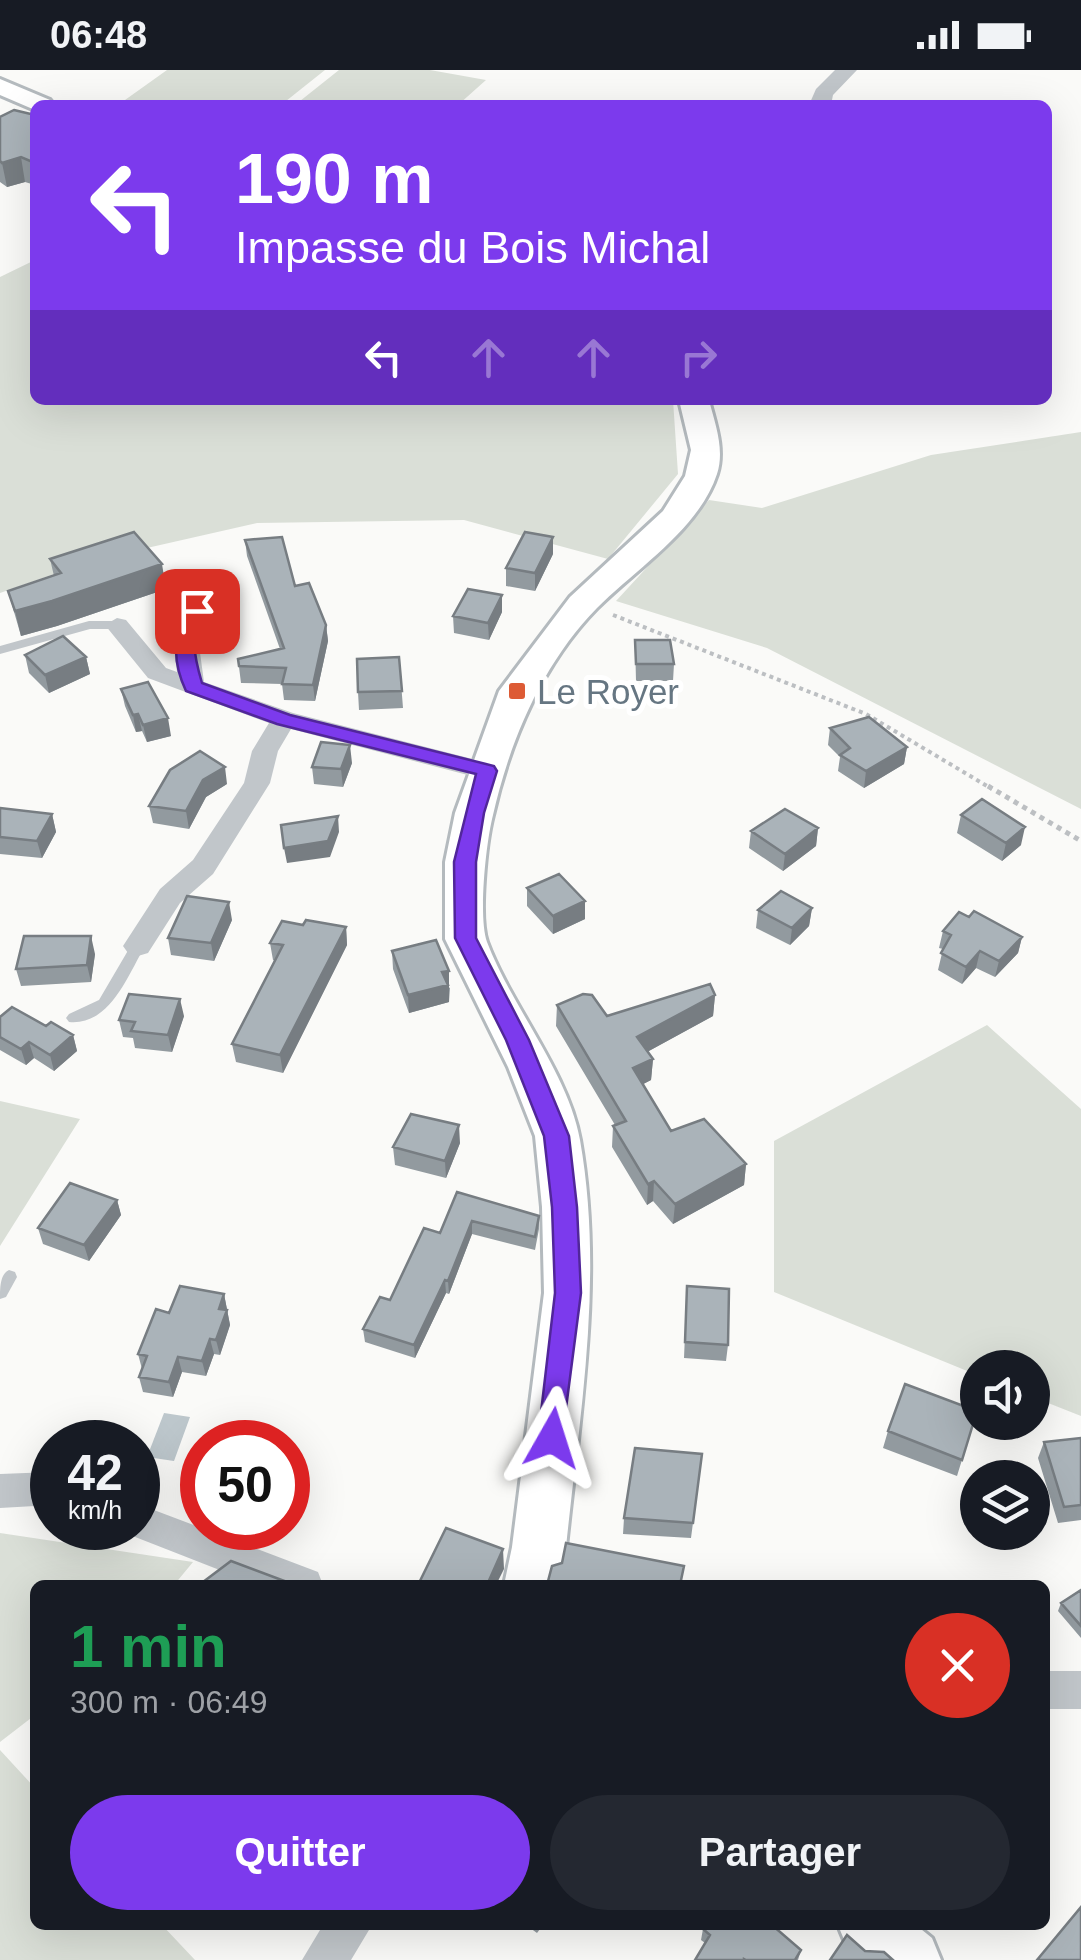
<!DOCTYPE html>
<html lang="fr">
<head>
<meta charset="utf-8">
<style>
	body { margin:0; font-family:Arial,sans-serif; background:#242831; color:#f1f3f6; height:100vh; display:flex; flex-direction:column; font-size:38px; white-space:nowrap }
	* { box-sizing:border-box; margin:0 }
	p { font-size:32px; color:#9ea1a6 }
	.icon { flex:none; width:55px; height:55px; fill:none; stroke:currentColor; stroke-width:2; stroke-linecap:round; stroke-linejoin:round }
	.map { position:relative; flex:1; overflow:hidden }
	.sheet { position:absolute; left:30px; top:1510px; width:1020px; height:350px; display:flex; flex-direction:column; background:#171b24; border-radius:15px; box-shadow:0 10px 40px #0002 }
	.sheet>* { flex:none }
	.top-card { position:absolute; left:30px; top:30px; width:1022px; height:305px; border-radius:15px; box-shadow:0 10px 40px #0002; background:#7c3aed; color:#fff; overflow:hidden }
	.tools { position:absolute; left:960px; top:1280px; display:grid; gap:20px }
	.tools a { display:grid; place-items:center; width:90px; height:90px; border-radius:50%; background:#171b24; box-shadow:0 10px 40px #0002; font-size:50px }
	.speed { position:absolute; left:30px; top:1350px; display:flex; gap:20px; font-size:50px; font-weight:700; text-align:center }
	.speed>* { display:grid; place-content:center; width:130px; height:130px; border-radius:50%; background:#171b24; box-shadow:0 10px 40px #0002; line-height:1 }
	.speed small { font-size:25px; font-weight:400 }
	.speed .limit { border:15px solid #d22; background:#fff; color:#111 }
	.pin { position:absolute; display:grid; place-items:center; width:85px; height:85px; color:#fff; margin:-42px; border-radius:20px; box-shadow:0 5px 15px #0006 }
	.me { position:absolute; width:110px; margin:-55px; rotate:6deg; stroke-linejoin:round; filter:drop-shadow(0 0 8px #0008) }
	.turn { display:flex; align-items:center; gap:35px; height:210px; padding:0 40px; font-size:45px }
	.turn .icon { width:130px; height:130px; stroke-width:2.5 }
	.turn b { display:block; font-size:70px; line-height:85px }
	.lanes { display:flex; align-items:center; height:95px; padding:0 40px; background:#0003; justify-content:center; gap:50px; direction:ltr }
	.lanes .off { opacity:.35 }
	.round { display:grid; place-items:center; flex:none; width:105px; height:105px; border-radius:52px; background:#242831 }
	.overview { display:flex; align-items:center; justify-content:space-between; height:170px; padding:0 40px }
	h1 { font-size:60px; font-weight:800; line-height:75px; color:#1e9e55 }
	.button { display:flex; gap:20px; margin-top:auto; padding:20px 40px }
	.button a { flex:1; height:115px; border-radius:60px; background:#7c3aed; color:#fff; font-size:40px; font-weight:800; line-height:115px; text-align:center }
	.button a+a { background:#242831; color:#f1f3f6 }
	.status { display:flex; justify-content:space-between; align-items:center; height:70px; padding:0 50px; background:#171b24; direction:ltr }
	.status svg { height:28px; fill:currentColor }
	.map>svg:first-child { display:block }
	.green { fill:#dadfd7 }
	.water { fill:#bdc7cc }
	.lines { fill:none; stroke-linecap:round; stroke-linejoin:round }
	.secondary-casing { stroke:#b4babe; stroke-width:6 }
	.path-far1 { stroke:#bcbfc2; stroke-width:4; stroke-dasharray:4 4; stroke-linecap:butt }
	.path { stroke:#bcbfc2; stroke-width:5; stroke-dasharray:5 5; stroke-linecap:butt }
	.service { fill:#c1c6ca; fill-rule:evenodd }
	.minor { fill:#c1c6ca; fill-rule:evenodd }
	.tertiary { fill:#c1c6ca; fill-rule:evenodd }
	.secondary { fill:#fff; fill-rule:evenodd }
	.wall { fill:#929a9f }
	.shaded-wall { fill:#777d82 }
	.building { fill:#aab3b9; stroke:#777d82; stroke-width:2.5 }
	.route { fill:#7c3aed; stroke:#51269a; stroke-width:2.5 }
	.poi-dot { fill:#dd5b35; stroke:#fff; stroke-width:4 }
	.labels { text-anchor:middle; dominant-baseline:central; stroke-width:10; stroke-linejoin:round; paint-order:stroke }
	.poi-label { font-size:35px; fill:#667682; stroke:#fff; text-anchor:start }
</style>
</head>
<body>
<div class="status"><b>06:48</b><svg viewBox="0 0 49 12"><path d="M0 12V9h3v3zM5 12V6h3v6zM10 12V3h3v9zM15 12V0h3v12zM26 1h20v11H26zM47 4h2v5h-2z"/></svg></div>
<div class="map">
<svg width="1081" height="1890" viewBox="0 0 1081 1890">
	<rect width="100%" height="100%" fill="#fafaf8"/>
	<path class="green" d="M167,0H325L281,35H118Z
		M339,0H430L486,10L458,35H295Z
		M35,190V330H673L678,404L608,489L464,450L257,453L94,490L0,523V207Z
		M1081,362V739L767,578L616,531L709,430L762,438L931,385Z
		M987,955L1081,1039V1346L1033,1327L1032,1298H978L977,1305L774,1222V1071Z
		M0,1031L80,1049L0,1176Z
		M0,1463L193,1492L174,1515H35V1645L0,1672Z
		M0,1680L35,1718V1855H162L195,1890H0Z"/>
	<path class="water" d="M164,1343L190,1347L174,1391L147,1387Z"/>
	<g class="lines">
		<g class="secondary-casing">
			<path id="secondary" d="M0,9L50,30L54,35H35V40L0,25Z
				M679,330H709C715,354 725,379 717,404C699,459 637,498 597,538C543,593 510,670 493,745C486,772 478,847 487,872C511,936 568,1002 580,1070C604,1206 580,1342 566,1477L558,1515H504L512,1477L544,1223L542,1137L535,1066L508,997L445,869V792L455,743L499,621L570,527L663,441L685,406L691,380Z
				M838,1855H916L932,1868L941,1890H863L847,1877Z"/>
		</g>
		<path class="path-far1" d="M613,545L866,644L992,719"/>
		<path class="path" d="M988,716L1081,771"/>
		<path class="service" d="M89,551H117L123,555L117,559H90L0,584V576Z
			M138,871L145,876C128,905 110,956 69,952L66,948L69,944L99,930L133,872Z
			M9,1200L15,1202L17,1207L6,1227L0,1229C0,1218 0,1204 9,1200Z"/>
		<path class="minor" d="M197,534L209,541L198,568L204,612L293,643L496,695L500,701L487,710L291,659L278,681L270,713L213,804L180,833L148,883L138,886L128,883L123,876L160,819L193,790L244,713L252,681L269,653L148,608L105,555L117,548L126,550L166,598L177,602L173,568L188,536Z
			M52,1402V1435L0,1438V1404Z
			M138,1434L318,1502L323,1515H258L125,1463L122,1458H138Z
			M1045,1601H1081V1639H1045Z
			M323,1855H372L351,1890H302Z"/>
		<path class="tertiary" d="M835,0H857L833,25L831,35H809L816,19Z"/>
		<use href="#secondary" class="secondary"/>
	</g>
	<path class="wall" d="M35,45V115L25,112L7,117L0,112V47Z
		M245,470L295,516L326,555L328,571L315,631L284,630L282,614L241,613L238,589L280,579L247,486Z
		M553,484L535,521L506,516V498Z
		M50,489L166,519L57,556L21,566L8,521L54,506Z
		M502,525V542L489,570L454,563L453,546Z
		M635,570L674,594L673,611H636Z
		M25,585L86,587L90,604L49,623L29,603Z
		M399,587L403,638L359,640L358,622Z
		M121,619L171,666L147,672L142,661L136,662L125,636Z
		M830,658L907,677L904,694L864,718L838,701L840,687L828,675Z
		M352,693L343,717L314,714L312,697Z
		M227,714L206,727L189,759L153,753L149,736Z
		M0,738L52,744L56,762L42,788L0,784Z
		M961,745L1021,775L1002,791L957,763Z
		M818,758L816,776L783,801L749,778L751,761Z
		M527,818L585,831V849L553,864L527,836Z
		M812,838L809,856L790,875L756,858L758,840Z
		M969,847L1022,867L1018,883L995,907L976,898L962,914L938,900L943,879L939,878L943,861Z
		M232,850L214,891L171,885L168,868Z
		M303,855L346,857L347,875L283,1003L236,992L232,974L275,891L273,890L270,873Z
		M392,881L450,918L449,932L409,943L393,899Z
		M95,884L91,912L21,916L16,899Z
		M715,925L713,946L647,982L653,989L651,1010L643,1014L671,1061L746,1094L744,1115L673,1154L653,1131L647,1135L612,1077L613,1056L615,1055L556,956L557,935L607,946Z
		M184,946L172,982L135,978L133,968L123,967L119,950Z
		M0,947L46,956L73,965L77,981L54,1001L34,988L26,995L0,980Z
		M460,1073L446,1108L395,1095L393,1077Z
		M457,1122L539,1146V1159L535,1180L472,1164L449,1224L446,1223L415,1288L365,1272L363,1259L390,1230L440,1163Z
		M117,1130L121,1145L89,1191L43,1174L38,1158Z
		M687,1216L728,1275L726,1291L684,1288Z
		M224,1224L230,1255L220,1285L214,1284L206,1306L182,1302L173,1327L143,1322L139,1307L142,1299L138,1284L169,1243Z
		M977,1341L957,1406L883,1378L888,1361Z
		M1081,1368V1450L1058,1453L1038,1388L1044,1372Z
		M702,1384L691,1468L623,1464L624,1448Z
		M1081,1520V1568L1058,1541L1061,1533Z
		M526,1855H543L537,1863Z
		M703,1859L801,1880L798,1890H695L705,1873L701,1870Z"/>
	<path class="shaded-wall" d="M21,87L25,112L7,117L2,93Z
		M553,467V484L535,521V503Z
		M162,494L166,519L57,556L21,566L15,541Z
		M502,525V542L489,570L488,553Z
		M326,555L328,571L315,631L313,615Z
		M86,587L90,604L49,623L45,605Z
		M138,644L142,661L136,662L133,645Z
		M168,648L171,666L147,672L143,655Z
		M350,675L352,693L343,717L341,699Z
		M907,677L904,694L864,718L866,701Z
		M225,697L227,714L206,727L189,759L186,741L203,710Z
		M52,744L56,762L42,788L37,771Z
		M338,746L339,762L330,787L287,793L284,778Z
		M1025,757L1021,775L1002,791L1006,773Z
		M818,758L816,776L783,801L785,784Z
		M585,831V849L553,864V846Z
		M229,832L232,850L214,891L211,873Z
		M812,838L809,856L790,875L792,858Z
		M346,857L347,875L283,1003L280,985Z
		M91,866L95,884L91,912L87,895Z
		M1022,867L1018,883L995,907L999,891Z
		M980,881L976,898L962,914L966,897Z
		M449,901V932L409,943L408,925L442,902Z
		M715,925L713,946L636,988L637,967Z
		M180,929L184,946L172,982L168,965Z
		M73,965L77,981L54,1001L50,985Z
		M29,972L34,988L26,995L21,979Z
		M653,989L651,1010L632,1020L633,998Z
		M459,1055L460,1073L446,1108L445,1091Z
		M746,1094L744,1115L673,1154L675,1134Z
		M654,1111L653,1131L647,1135L648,1114Z
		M117,1130L121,1145L89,1191L84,1175Z
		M472,1151V1164L449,1224L448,1211Z
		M445,1210L446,1223L415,1288L414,1275Z
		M224,1224L230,1255L220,1285L216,1270L219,1239Z
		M210,1269L214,1284L206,1306L202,1291Z
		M178,1287L182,1302L173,1327L169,1312Z
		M503,1479L504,1499L496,1515H487Z"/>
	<path class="building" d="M14,40L35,45V93L21,87L2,93L0,91V47Z
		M134,462L162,494L52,531L15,541L8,521L61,503L50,489Z
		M525,462L553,467L535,503L506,498Z
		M282,467L295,516L309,513L326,555L313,615L282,614L286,598L239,596L238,589L284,578L245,470Z
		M468,519L502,525L488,553L453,546Z
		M63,566L86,587L45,605L25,585Z
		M635,570H670L674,594H636Z
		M399,587L402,621L358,622L357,589Z
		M148,612L168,648L143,655L138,644L133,645L121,619Z
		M869,647L907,677L866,701L840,685L850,678L830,658Z
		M321,672L350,675L341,699L312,697Z
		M200,681L225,697L203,710L186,741L149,736L170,700Z
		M982,729L1025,757L1006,773L961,745Z
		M0,738L52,744L37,771L0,767Z
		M785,739L818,758L785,784L751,761Z
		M338,746L328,771L284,778L281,755Z
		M559,804L585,831L553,846L527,818Z
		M781,821L812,838L792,858L758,840Z
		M187,826L229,832L211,873L168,868Z
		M974,841L1022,867L999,891L980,881L966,897L941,883L951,865L943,861L959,842L969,847Z
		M306,850L346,857L280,985L232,974L283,875L270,873L282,851L303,855Z
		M24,866H91L87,895L16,899Z
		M436,870L449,901L442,902L448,915L408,925L392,881Z
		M710,914L715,925L637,967L653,989L633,998L671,1061L704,1049L746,1094L675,1134L654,1111L648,1114L613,1056L626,1051L557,935L583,924L592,925L607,946Z
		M129,924L180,929L168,965L131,961L135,952L119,950Z
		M12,937L46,956L51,952L73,965L50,985L29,972L21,979L0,967V947Z
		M411,1044L459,1055L445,1091L393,1077Z
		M70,1113L117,1130L84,1175L38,1158Z
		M457,1122L539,1146L535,1167L472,1151L448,1211L445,1210L414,1275L363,1259L380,1227L390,1230L424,1158L440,1163Z
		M180,1216L224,1224L219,1239L227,1240L216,1270L210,1269L202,1291L178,1287L169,1312L139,1307L147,1286L138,1284L156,1239L169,1243Z
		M687,1216L729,1219L728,1275L685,1272Z
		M905,1314L977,1341L962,1390L888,1361Z
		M1081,1368V1435L1064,1437L1044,1372Z
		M635,1378L702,1384L693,1453L624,1448Z
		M446,1458L503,1479L487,1515H418Z
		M566,1473L684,1496L680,1515H547L552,1496L562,1493Z
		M231,1491L295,1515H199Z
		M1081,1520V1556L1061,1533Z
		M1081,1837V1890H1037Z
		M705,1855H772L801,1880L795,1890H746L744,1889V1890H695L710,1865L703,1859Z
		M847,1865L865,1881L884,1882L893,1890H830Z"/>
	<path class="route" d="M197,535L206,541C189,566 194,586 202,613L290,645L494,696L497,701L484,743L476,792V868L529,970L569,1066L577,1137L581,1223L561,1377L552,1380L542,1377L538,1368L555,1223L552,1137L544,1066L506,970L455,868L454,792L476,704L277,654L186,621C172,591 172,564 191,537Z"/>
	<rect class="poi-dot" x="507" y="611" width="20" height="20" rx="5"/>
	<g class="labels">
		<g class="poi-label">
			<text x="537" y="621">Le Royer</text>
		</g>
	</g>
</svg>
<div class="tools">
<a><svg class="icon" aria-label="sound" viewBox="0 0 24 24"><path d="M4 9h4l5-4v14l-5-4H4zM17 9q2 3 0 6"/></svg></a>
<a><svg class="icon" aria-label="layers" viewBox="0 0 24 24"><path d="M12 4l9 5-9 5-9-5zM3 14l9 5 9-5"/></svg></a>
</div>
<div class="speed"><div>42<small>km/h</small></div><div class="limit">50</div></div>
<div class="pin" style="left:197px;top:541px;background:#d93025"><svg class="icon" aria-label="arrive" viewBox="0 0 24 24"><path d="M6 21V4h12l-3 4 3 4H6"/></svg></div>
<svg class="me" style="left:552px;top:1368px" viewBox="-20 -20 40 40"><path d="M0-17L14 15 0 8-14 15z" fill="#7c3aed" stroke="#fff" stroke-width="4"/></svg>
<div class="top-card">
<div class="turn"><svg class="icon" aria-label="left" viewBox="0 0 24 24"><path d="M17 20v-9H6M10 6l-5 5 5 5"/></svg><div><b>190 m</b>Impasse du Bois Michal</div></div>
<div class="lanes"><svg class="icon" aria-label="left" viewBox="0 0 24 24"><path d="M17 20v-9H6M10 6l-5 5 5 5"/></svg><svg class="icon off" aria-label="ahead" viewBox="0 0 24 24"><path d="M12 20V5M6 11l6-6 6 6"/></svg><svg class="icon off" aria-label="ahead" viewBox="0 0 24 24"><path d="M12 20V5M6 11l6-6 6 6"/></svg><svg class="icon off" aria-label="right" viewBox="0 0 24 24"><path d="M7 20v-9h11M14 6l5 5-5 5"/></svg></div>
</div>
<section class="sheet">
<div class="overview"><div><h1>1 min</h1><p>300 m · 06:49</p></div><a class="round" style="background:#d93025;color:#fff"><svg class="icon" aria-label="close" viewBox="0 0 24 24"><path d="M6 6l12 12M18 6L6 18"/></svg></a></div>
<div class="button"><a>Quitter</a><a>Partager</a></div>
</section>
</div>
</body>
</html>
